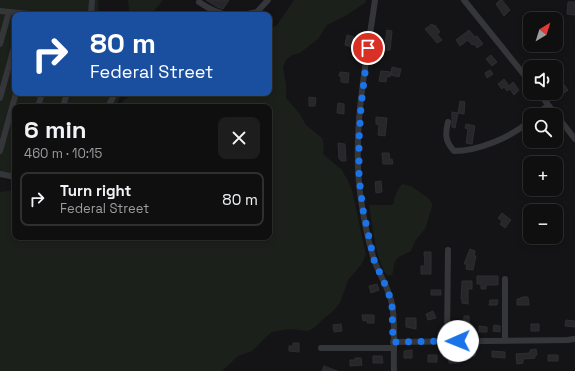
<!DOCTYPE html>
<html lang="en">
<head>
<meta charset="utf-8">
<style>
	body { margin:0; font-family:"Space Grotesk",sans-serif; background:#1d1d1e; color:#f1f3f6; height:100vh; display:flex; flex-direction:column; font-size:15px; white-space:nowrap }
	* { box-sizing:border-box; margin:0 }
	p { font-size:13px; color:#9b9c9f }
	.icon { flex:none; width:22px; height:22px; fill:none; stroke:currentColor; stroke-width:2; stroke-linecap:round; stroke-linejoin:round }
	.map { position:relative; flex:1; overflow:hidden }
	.details { position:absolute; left:12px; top:104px; width:260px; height:136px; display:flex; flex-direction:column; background:#0f0f10; border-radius:8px; box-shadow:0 2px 6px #0003,0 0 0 1px #2f2f30 }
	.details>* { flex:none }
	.guide { position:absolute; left:12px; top:12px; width:260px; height:84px; border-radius:8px; box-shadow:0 2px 6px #0003,0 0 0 1px #2f2f30; background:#1a4fa0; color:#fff; overflow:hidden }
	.needle { width:26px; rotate:38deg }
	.buttons { position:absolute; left:523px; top:12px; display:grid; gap:8px }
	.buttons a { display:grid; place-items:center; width:40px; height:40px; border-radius:8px; background:#0f0f10; box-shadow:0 2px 6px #0003,0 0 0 1px #2f2f30; font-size:20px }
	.pin { position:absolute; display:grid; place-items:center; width:34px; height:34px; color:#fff; margin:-17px; border:2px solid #fff; border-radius:50%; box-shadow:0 1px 4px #0007 }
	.me { position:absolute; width:44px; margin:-22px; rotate:269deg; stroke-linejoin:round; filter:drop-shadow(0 0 3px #0008) }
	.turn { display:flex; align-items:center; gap:14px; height:84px; padding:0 12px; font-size:18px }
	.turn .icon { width:52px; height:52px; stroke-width:2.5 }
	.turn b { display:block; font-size:28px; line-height:34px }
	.round { display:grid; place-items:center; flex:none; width:42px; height:42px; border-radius:8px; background:#1d1d1e }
	.summary { display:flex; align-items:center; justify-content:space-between; height:68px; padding:0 12px }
	h1 { font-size:24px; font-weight:700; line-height:30px }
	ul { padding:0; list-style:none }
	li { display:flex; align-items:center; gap:12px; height:54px; margin:0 8px 6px; padding:0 4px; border:2px solid #2f2f30; border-radius:8px }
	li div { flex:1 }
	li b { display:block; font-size:15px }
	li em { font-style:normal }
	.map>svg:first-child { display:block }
	.green { fill:#1b201b }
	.building { fill:#27272a; stroke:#2e2e32 }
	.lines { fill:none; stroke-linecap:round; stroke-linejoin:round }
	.minor { stroke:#35363a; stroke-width:6 }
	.route { stroke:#1a73e8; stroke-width:7; stroke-dasharray:0 12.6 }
</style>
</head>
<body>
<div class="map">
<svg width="575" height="371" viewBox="0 0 575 371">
	<rect width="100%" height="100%" fill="#141416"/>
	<path class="green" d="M0,0H98L99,15H15V93H126L121,95L115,107H15V178L0,175Z
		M128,0H163L151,15H128L129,10Z
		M294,0H366V2L347,15L327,25L318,39L300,53L292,55L286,60L283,67L286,84V98L300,114L306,125L322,138L324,146L323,154L342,170L348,181L352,190L366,255L361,265L348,280L340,303L332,312L323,319L315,327L308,331L290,329L272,332L266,337L252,351L238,356L222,371H0V192L15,190V237H269V107H119L124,100L135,93H269V30L277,25Z
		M402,184L410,186L414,188L429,199L432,203V207L425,229L415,241L411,251C406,254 397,256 395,262C393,266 394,271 392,275L388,276C376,264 372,223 369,205H391L394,203C394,196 398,189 402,184Z"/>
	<path class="building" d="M206,0H229L223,9L217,7Z
		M500,0H502L510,10L504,16L496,4Z
		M568,2H575V15L567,14Z
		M432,24L434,26L435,25L440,32L437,34L442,40L437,43L425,29Z
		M387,30L392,31L390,50H384Z
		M469,30L475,37L477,36L483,44L477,48L474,44L472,45L468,40L460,46L456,40Z
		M347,35L354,37L351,47L345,45Z
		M491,55L497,62L492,66L486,59Z
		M392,67L401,69L399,77L391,75Z
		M490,70L493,74L487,78L485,73Z
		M381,71L391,72L390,77L387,76L386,82L379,81Z
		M340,72L349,73L348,83L341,82V76H339Z
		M504,79L509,86L513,82L519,90L514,95L510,89L507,91L504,87L502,89L498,84Z
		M561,81L568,90L563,94L556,86Z
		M309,97L316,98L315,106H309Z
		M460,101L465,102L464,114L458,113Z
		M338,103L344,104V114L337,113Z
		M452,112L458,113L455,128L452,127Z
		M376,117L387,118L385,136L378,135L379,125L376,124Z
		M466,124L475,126L472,144L466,143L468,129L465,128Z
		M338,143L345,144L346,161H341V159H339Z
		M382,153H389L390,160L392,159L393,164H383Z
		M540,156L546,163H531Z
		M381,181L382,192L376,193L375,182Z
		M502,213L511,220L505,228L500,224L502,221L498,218Z
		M470,249L475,251L474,256H476L473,270L466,269L467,264H464Z
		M424,252H431V274H421V266H425Z
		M477,276H498V285H486V289H481V284H477Z
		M462,281H472V289H468V304L462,303V299H461Z
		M377,284L379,290L371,293L369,286Z
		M431,290H441V295H431Z
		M523,297H528L529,305H517V299H520V298Z
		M490,300H498L497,305H489Z
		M433,311L436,318L428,320L426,314Z
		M362,315H374V323H367V320L363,321Z
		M464,316H469V329H463Z
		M406,318H416V329L406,327Z
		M566,320L575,321V327L565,326Z
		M341,324L342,331L334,332L333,325Z
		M531,324H539V331H531Z
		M494,325L500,326V332L493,331Z
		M479,326L487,327V332H479Z
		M293,343H299V352L289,351V346H293Z
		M536,349L537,355H535V358L523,359V363L517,364L516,354L530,353V350Z
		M412,350V358H404V351Z
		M468,350H475V356H468Z
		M492,351L505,352V358L492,357Z
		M454,352V355H459L460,363H449L448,353Z
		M428,355H437V362H428Z
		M548,355H558V361H548Z
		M373,356H382L383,363H373Z
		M355,358H361L362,365L350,366V360H355Z
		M324,366L337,371H322Z"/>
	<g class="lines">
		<path class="minor" d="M375,0C366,65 351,134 361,200C364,220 368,243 375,262C380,276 389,289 392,304C396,325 393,350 394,371
			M464,0L530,82
			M199,2C209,9 218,14 230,15
			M0,11L40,15
			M91,15L92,0
			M241,15L257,12L268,0
			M0,44L9,12
			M539,93L575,139
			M0,98L15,44
			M38,107L42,93
			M63,107L67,93
			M108,107L115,93
			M537,115L548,105
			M448,122C445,134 445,141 454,151C479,151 511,137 530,121
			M0,151L16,93
			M0,174L15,177
			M505,279V341
			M447,341L448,250
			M393,342L568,340L574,339
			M321,348H393"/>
	</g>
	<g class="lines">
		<path class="route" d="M368,48L361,106L359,140V177L363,210L374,260L388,291L392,305L393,342L458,341"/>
	</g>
</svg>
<div class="buttons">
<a><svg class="needle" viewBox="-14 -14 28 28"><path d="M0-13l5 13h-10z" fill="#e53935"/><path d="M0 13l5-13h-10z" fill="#9b9c9f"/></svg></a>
<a><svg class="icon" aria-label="sound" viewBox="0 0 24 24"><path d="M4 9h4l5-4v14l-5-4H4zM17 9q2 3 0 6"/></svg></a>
<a><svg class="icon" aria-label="search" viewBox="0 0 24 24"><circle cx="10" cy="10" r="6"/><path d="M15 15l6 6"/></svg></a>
<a>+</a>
<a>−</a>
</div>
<div class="pin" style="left:368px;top:48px;background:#d93025"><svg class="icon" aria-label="arrive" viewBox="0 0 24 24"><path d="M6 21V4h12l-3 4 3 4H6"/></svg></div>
<svg class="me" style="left:458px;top:341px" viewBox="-20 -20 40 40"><circle r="19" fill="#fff"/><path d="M0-13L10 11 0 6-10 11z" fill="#1a73e8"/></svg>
<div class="guide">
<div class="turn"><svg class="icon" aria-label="right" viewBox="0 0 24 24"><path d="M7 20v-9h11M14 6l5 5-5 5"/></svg><div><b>80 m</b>Federal Street</div></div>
</div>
<section class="details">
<div class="summary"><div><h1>6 min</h1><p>460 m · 10:15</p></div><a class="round"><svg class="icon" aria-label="close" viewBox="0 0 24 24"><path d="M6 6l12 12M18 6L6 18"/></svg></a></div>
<ul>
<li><svg class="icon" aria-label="right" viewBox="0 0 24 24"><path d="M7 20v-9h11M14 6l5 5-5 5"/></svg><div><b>Turn right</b><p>Federal Street</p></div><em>80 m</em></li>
</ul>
</section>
</div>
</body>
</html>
